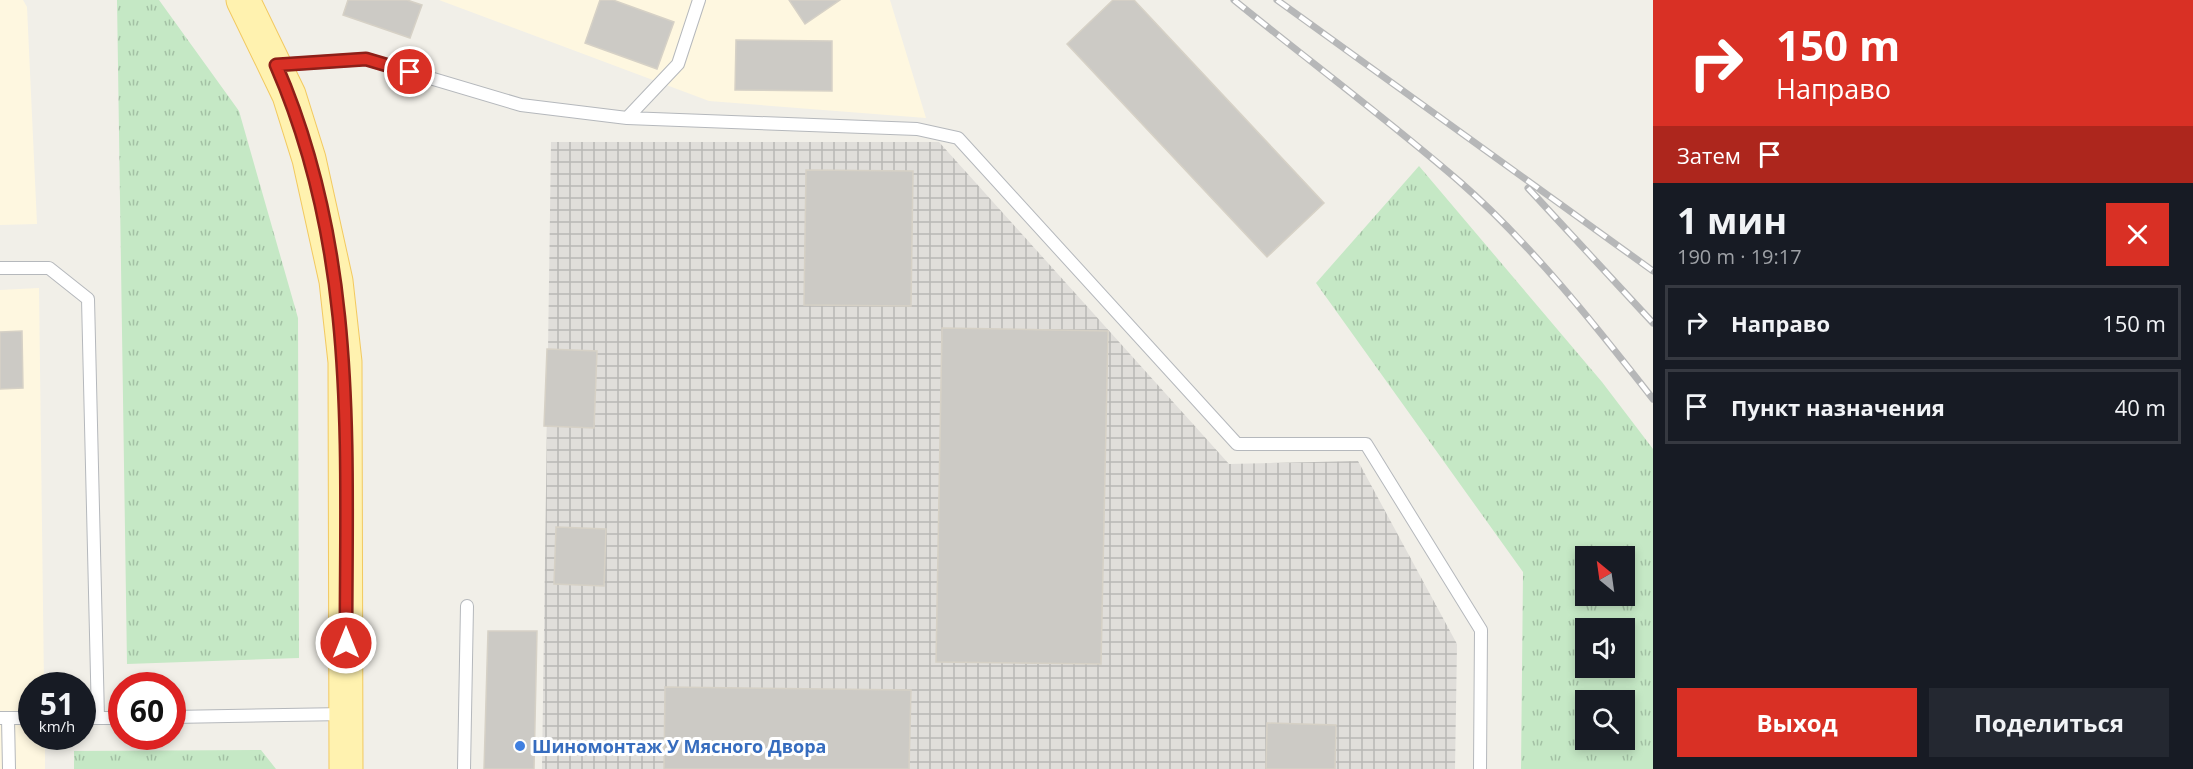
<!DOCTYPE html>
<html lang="ru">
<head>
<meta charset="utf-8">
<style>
	body { margin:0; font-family:"Open Sans",sans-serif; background:#242831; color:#f1f3f6; height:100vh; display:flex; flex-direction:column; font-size:22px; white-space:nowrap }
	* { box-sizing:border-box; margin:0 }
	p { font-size:20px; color:#9ea1a6 }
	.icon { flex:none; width:33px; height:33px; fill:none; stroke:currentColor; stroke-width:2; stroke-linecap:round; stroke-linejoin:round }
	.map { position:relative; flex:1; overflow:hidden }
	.side { display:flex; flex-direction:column; background:#171b24; width:540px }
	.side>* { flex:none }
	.top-card { background:#d93025; color:#fff; overflow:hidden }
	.needle { width:39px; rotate:331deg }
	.controls { position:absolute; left:1575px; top:546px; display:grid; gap:12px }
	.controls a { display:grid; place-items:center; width:60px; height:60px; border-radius:0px; background:#171b24; box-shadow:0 3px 9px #0003; font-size:30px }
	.speed { position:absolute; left:18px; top:672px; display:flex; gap:12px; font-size:30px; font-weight:700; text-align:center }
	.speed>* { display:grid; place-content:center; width:78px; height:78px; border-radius:50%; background:#171b24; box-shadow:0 3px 9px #0003; line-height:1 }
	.speed small { font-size:15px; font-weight:400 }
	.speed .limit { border:9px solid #d22; background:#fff; color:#111 }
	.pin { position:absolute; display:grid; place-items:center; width:51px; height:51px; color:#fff; margin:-26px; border:3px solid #fff; border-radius:50%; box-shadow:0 2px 6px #0007 }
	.me { position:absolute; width:66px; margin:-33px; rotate:0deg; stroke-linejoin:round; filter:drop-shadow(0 0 4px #0008) }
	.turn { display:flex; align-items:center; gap:21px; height:126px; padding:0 24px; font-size:27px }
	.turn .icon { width:78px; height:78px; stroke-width:2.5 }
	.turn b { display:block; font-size:42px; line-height:51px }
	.then { display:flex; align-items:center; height:57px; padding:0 24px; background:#0003; gap:12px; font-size:22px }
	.round { display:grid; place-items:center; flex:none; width:63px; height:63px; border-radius:0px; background:#242831 }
	.head { display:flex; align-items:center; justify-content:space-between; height:102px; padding:0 24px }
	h1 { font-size:36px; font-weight:700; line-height:45px }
	.primary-button { display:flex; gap:12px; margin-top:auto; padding:12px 24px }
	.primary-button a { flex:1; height:69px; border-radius:0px; background:#d93025; color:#fff; font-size:24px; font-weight:700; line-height:69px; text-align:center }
	.primary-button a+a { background:#242831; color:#f1f3f6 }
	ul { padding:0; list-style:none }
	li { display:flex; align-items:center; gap:18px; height:75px; margin:0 12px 9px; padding:0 12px; border:3px solid #363941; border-radius:0px }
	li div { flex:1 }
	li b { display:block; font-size:22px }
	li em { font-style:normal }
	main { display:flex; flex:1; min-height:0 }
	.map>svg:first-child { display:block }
	.commercial { fill:#fef7e0 }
	.industrial { fill:url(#industrial-grid) }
	.grass { fill:url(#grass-tufts); fill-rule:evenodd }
	.building { fill:#cccac5; stroke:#d6d1c6; stroke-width:1.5 }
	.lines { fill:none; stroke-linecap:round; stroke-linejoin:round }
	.lane-casing { stroke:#b5b8bc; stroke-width:14 }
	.primary-casing { stroke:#f2c960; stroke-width:35 }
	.lane { stroke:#fff; stroke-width:12 }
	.primary { stroke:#fff2af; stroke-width:33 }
	.rail-casing { stroke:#b6b7b8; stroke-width:7 }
	.rail { stroke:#fff; stroke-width:4.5; stroke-dasharray:14; stroke-linecap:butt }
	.route-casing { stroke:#8d1f18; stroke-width:15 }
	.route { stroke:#d93025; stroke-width:10 }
	.shop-dot { fill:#3f7fe0; stroke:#fff; stroke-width:2 }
	.labels { text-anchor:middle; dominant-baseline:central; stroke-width:6; stroke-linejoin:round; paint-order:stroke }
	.shop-label { font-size:18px; font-weight:bold; fill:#366cbe; stroke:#fff; text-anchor:start }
</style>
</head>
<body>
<main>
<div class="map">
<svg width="1653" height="769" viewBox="0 0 1653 769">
	<defs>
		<pattern id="industrial-grid" width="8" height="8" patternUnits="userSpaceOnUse" patternTransform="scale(1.5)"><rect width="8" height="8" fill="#e0deda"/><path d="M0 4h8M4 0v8" fill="none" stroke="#b9b8b5"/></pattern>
		<pattern id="grass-tufts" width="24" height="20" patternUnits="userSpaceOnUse" patternTransform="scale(1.5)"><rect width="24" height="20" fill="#c5e8c5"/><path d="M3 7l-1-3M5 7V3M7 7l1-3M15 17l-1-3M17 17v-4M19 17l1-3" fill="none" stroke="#a3c0a4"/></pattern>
	</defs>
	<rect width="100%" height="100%" fill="#f1efe8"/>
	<path class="commercial" d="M0,0H23L27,7L37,224L0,225Z
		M439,0H890L926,118L709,101Z
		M39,288L44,685L32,686V736L45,737V769H0V290Z"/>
	<path class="industrial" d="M551,142H939L1229,464L1358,461L1457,644L1455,769H542Z"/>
	<path class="grass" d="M117,0H159L239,111L298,318L299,658L127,664Z
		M1419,166L1602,382L1653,449V769H1521L1523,572L1316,283ZM1586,556H1624V596H1586ZM1586,628H1624V668H1586ZM1586,700H1624V740H1586Z
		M261,750L276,769H74V751Z"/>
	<path class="building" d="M348,0H407L422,5L410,38L343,15Z
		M600,0H613L674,22L657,69L585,43Z
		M789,0H840L805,24Z
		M1113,0H1134L1324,203L1267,257L1067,44Z
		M736,40L832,41V91L735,90Z
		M806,170L913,171L911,306L804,305Z
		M942,328L1108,331L1101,664L936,662Z
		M22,331L23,388L0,389V332Z
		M547,349L597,351L594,428L544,426Z
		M556,527L606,529L604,586L554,584Z
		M488,631H537L534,769H484Z
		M665,687L911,690L909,769H664Z
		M1267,723L1336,725L1335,769H1266Z"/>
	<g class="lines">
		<g class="lane-casing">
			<path id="lane" d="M277,65L366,59L521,105L627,118L917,129L958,138L1237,444H1366L1481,630L1480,769
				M627,118L678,64L699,0
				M0,268H49L88,299L98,718
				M172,717L345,714
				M0,718H32
				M8,718L9,769
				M82,718H122
				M464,769L467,606"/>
		</g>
		<g class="primary-casing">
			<path id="primary" d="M243,0L289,95L309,159L336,281L345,362L346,769"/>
		</g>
		<use href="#lane" class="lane"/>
		<use href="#primary" class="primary"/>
		<g class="rail-casing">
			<path id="rail" d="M1234,0C1309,61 1387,119 1460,182C1530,243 1596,326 1653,399
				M1277,0L1653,271
				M1528,188L1653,323"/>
		</g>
		<use href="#rail" class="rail"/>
	</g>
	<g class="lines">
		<g class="route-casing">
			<path id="route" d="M346,643C346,443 358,253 276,65L366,59L410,72"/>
		</g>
		<use href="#route" class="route"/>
	</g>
	<circle class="shop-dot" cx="520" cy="746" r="6"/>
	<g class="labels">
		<g class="shop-label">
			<text x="532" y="746">Шиномонтаж У Мясного Двора</text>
		</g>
	</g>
</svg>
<div class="controls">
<a><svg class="needle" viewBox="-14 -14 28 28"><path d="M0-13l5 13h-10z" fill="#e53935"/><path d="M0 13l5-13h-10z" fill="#9ea1a6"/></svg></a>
<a><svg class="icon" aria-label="sound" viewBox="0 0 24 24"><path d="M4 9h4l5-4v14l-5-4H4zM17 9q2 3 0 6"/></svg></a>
<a><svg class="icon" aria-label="search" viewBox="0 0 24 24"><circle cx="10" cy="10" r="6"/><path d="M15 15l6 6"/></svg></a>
</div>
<div class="speed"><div>51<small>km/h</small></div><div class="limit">60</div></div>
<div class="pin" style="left:410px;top:72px;background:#d93025"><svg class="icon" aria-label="arrive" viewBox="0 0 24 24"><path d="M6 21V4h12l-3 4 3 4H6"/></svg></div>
<svg class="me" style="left:346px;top:643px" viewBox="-20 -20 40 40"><circle r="17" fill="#d93025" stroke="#fff" stroke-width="3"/><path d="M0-11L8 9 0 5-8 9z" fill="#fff"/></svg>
</div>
<section class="side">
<div class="top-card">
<div class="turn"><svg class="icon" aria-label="right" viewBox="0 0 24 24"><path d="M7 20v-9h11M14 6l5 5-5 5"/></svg><div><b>150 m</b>Направо</div></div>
<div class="then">Затем<svg class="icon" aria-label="arrive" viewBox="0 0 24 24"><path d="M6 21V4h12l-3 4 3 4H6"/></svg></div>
</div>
<div class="head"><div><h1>1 мин</h1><p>190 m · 19:17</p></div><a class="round" style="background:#d93025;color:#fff"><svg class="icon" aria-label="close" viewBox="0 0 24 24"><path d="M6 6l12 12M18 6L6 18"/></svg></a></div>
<ul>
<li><svg class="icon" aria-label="right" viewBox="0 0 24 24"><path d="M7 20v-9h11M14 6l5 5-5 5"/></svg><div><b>Направо</b></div><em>150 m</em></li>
<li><svg class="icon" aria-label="arrive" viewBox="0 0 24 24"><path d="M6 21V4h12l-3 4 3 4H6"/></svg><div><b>Пункт назначения</b></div><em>40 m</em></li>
</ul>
<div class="primary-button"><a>Выход</a><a>Поделиться</a></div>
</section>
</main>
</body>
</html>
